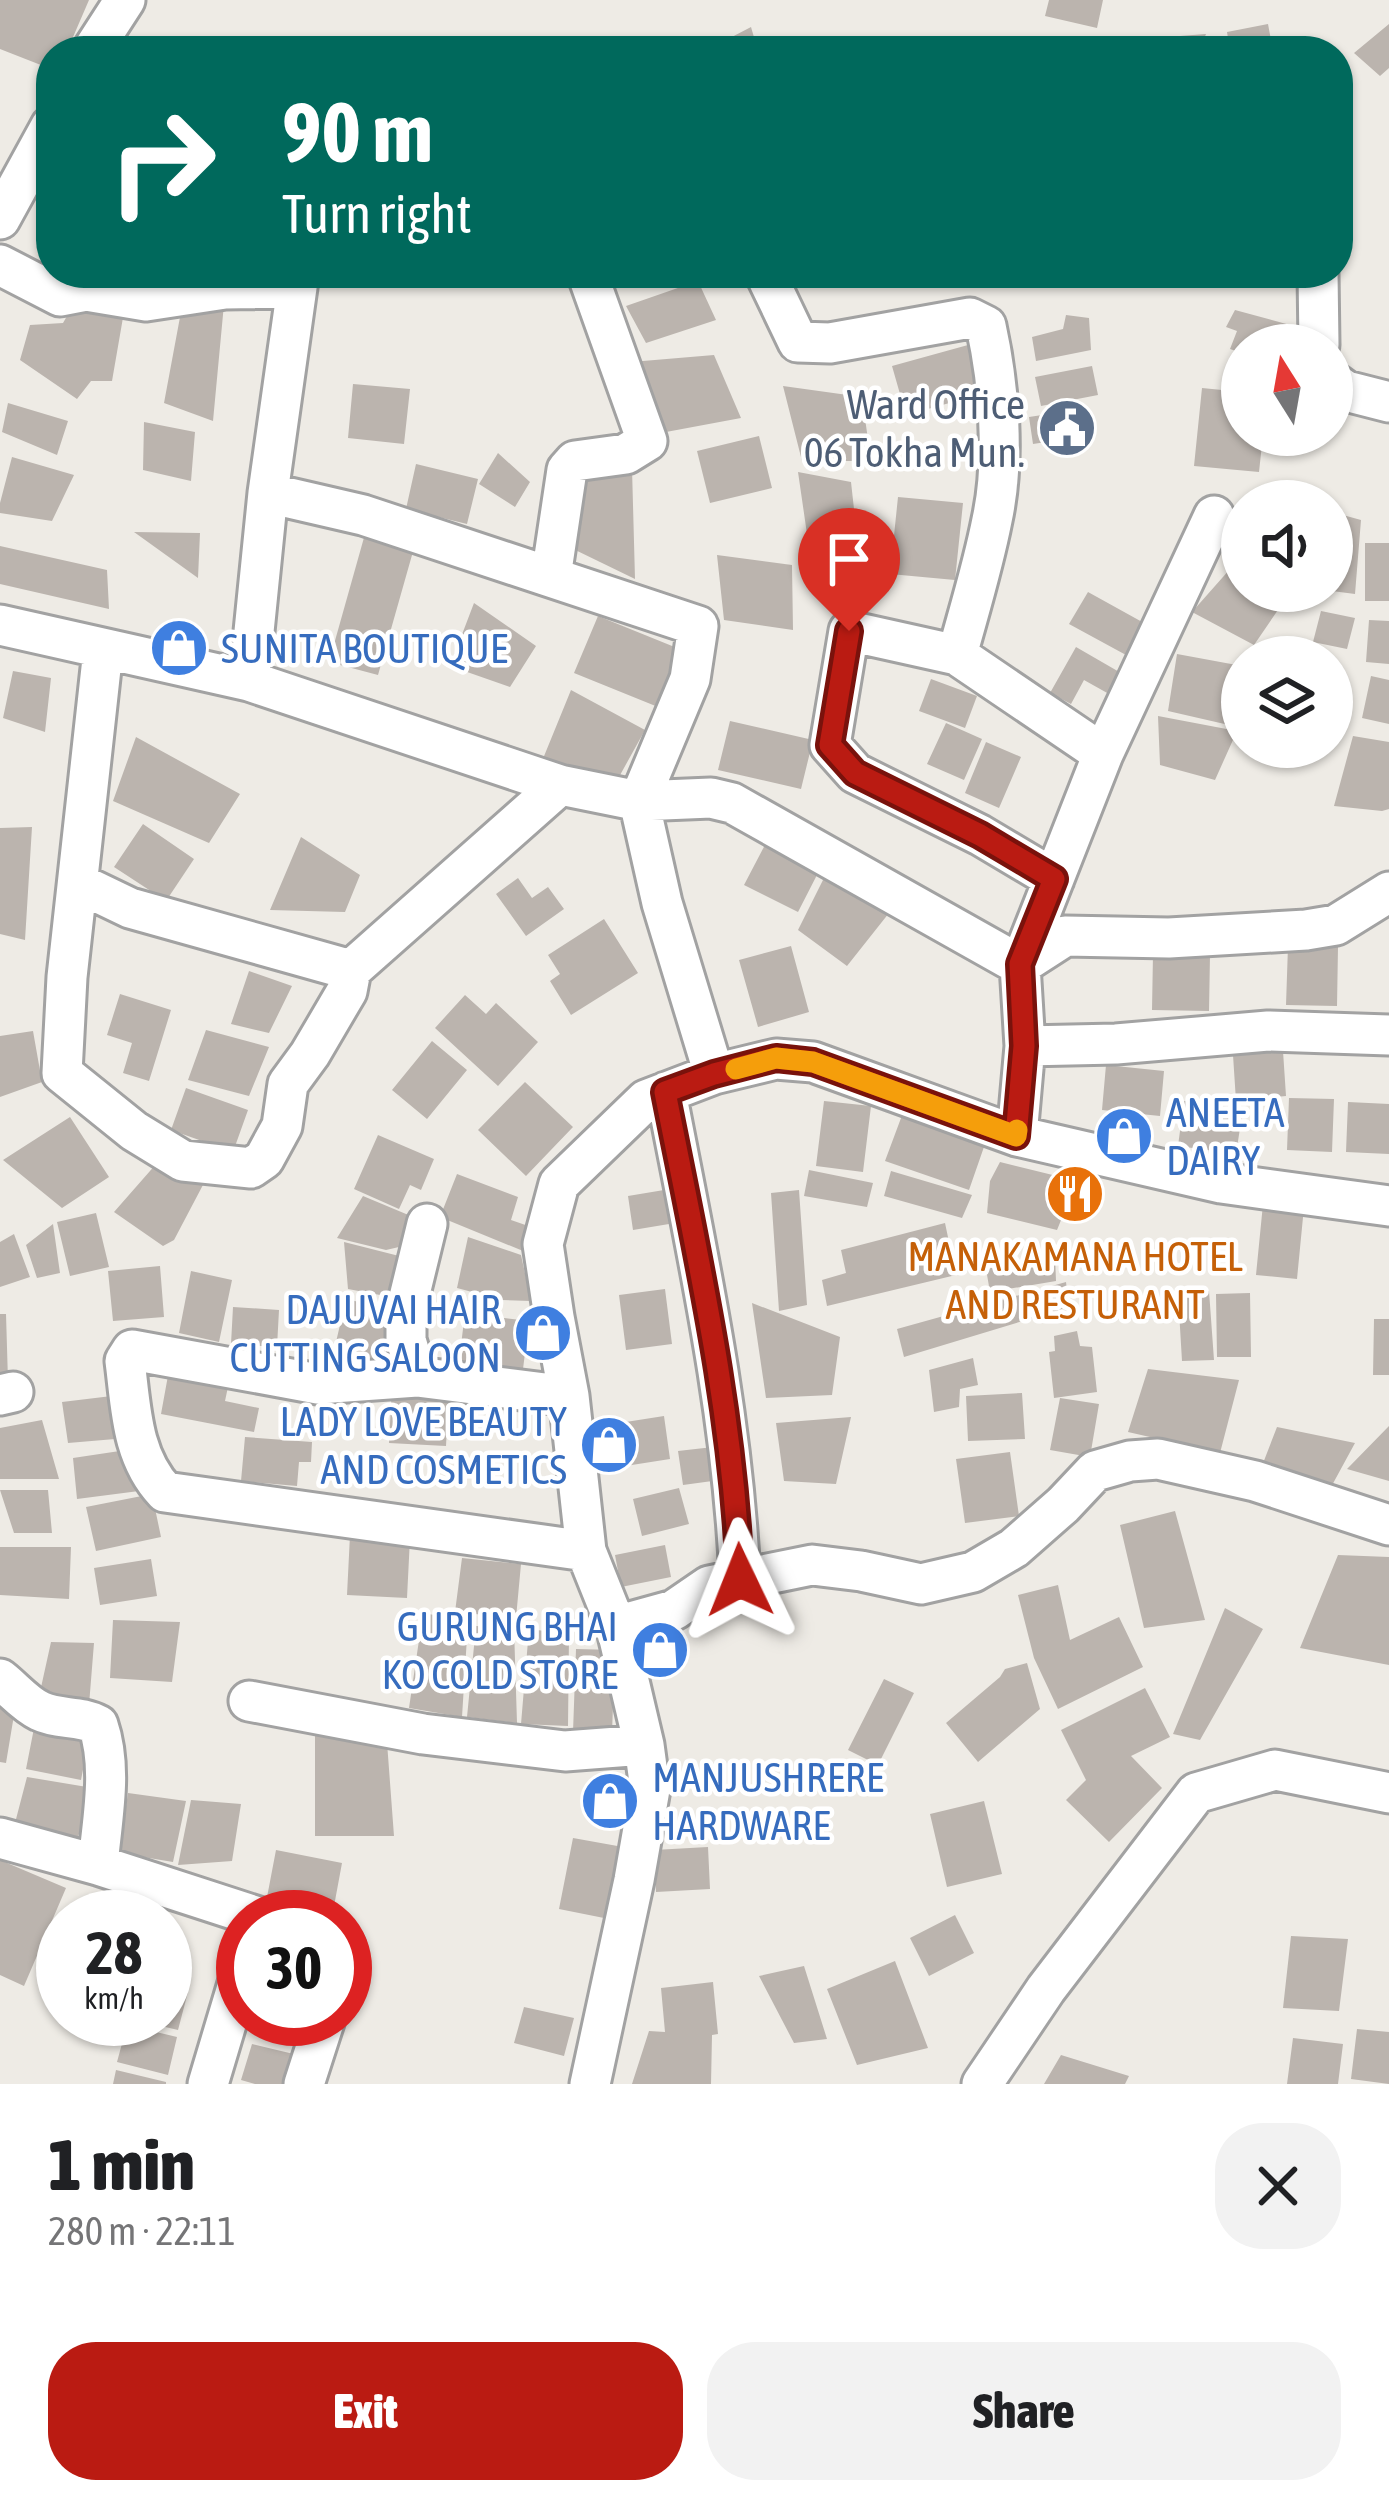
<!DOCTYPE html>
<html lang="en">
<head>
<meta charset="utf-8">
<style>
	body { margin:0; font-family:"Asap Condensed",sans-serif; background:#f2f2f2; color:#202124; height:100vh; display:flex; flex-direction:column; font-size:45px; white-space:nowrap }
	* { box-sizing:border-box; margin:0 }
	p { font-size:39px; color:#757577 }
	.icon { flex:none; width:66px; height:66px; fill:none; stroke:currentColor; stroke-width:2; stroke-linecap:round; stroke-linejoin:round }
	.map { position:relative; height:2084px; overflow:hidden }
	.panel { display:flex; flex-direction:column; background:#fff; flex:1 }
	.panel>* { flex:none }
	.banner { position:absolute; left:36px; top:36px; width:1317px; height:252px; border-radius:48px; box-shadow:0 3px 9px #0004; background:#00695c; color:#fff; overflow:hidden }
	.needle { width:78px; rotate:349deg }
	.tools { position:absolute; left:1221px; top:324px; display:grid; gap:24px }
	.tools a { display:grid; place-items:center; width:132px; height:132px; border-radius:50%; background:#fff; box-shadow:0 3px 9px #0004; font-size:60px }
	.speed { position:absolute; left:36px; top:1890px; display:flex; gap:24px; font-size:60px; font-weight:700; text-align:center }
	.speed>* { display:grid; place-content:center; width:156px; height:156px; border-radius:50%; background:#fff; box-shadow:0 3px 9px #0004; line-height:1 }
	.speed small { font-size:30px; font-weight:400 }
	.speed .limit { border:18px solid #d22; background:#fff; color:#111 }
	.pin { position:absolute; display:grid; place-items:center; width:102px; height:102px; color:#fff; margin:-123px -51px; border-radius:50% 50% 50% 0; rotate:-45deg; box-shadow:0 0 12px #0007 }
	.pin .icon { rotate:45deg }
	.me { position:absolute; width:132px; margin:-66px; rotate:358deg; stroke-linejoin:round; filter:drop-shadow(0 0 9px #0008) }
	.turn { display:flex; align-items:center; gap:42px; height:252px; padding:0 48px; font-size:54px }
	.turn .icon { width:156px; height:156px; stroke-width:2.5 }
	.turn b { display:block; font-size:84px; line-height:102px }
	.round { display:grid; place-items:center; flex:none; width:126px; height:126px; border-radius:48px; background:#f2f2f2 }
	.headline { display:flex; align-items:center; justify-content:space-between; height:204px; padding:0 48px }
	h1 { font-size:72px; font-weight:800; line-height:90px }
	.primary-button { display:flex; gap:24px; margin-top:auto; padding:24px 48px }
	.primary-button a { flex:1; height:138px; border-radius:48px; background:#ba1b12; color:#fff; font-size:48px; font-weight:800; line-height:138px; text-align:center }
	.primary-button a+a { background:#f2f2f2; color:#202124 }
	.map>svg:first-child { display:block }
	.building { fill:#bbb4ae }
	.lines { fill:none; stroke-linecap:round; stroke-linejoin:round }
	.street-casing { stroke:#a2a2a2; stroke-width:45 }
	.street { stroke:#fff; stroke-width:39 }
	.route-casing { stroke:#79120c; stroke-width:30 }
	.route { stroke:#ba1b12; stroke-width:21 }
	.slow { stroke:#f59e0b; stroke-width:21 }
	.labels { text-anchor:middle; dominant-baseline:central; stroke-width:9; stroke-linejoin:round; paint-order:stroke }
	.service-label { font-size:42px; fill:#4e5e75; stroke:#fff; text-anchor:end }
	.shop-label { font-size:42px; fill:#366cbe; stroke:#fff; text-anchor:start }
	.food-label { font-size:42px; fill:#c56008; stroke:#fff }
</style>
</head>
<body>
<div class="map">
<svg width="1389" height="2084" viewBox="0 0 1389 2084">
	<rect width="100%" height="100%" fill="#eeebe5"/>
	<path class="building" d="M0,0H89L67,51H51V69L0,49Z
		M1049,0H1103L1097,28L1045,16Z
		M1268,24L1273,51H1230L1227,32Z
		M1389,24V68L1380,76L1354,53Z
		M751,27L758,51H705Z
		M1206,34L1199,51H1166L1167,37Z
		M698,281L716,320L646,343L626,306Z
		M78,297L125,306L112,381H91L77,399L20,360L30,325L63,323Z
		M183,301L224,304L213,421L164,403Z
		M1235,310L1290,325L1287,345H1242V353L1230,349L1237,331L1226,327Z
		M1066,315L1089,318L1091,350L1036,361L1032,337L1063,329Z
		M968,345L982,394L906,415L892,366Z
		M714,355L741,418L666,432L631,362Z
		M1092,366L1098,395L1041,406L1035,377Z
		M353,384L410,389L404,444L348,438Z
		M783,386L862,397L871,461H802Z
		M1202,388L1242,392V435H1263L1259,472L1194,466Z
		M8,403L68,421L57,455L2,432Z
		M1088,408L1092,435L1033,444L1029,417Z
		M144,422L195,432L191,481L143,470Z
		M759,436L772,488L710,503L697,451Z
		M498,453L530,482L515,507L479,484Z
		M12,457L74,475L52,521L0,513V503Z
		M416,464L478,479L467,524L406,509Z
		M632,468L635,579L565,545L580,480Z
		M798,472L851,482L856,527L807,534Z
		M898,497L963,503L955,580L890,574Z
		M1332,512L1361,520L1355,594L1332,591Z
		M134,532L200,533L198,578Z
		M365,534L414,548L378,675L329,662Z
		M1365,543H1389V601H1365Z
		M0,546L107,570L109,609L0,584Z
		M717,555L792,565L793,630L724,620Z
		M1230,569L1242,578V591H1259L1280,607L1254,645L1192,612Z
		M1088,592L1144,623L1126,655L1069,624Z
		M474,603L536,646L510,687L450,666Z
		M1321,611L1355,618L1347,649L1313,642Z
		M598,616L682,650L658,707L574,673Z
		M1369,620L1389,621V664L1366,662Z
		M1076,647L1121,673L1109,694L1084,680L1071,704L1050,693Z
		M1177,654L1242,666V728L1168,711Z
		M13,671L51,678L45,732L3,718Z
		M1371,676L1389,680V724L1362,718Z
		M931,679L977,696L965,728L919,711Z
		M571,690L645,730L614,786L540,766Z
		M1158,716L1237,731L1215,780L1160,765Z
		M730,721L813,740L801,789L718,770Z
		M946,723L982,739L964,780L927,764Z
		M1353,736L1389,742V809L1382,811L1334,806Z
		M136,737L240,794L209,843L113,801Z
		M986,742L1021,757L999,808L965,793Z
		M143,824L194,859L166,901L114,867Z
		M32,827L25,940L0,934V828Z
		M301,837L360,875L345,912L270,910Z
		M766,843L819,871L798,912L744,885Z
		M826,874L889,913L847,966L798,930Z
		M518,878L532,898L548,887L564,909L526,936L496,894Z
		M604,919L638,973L571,1015L550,981L560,974L548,955Z
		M791,946L809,1012L758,1027L739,960Z
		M1288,946L1338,947L1337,1006L1286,1005Z
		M1153,954L1210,955L1209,1011L1152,1010Z
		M249,971L292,986L269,1033L231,1024Z
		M120,994L171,1010L149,1081L123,1073L132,1043L107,1035Z
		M465,995L486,1014L496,1003L538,1042L498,1086L435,1028Z
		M206,1030L269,1047L249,1096L188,1080Z
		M33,1031L42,1082L0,1097V1036Z
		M432,1041L467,1070L427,1119L392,1090Z
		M1283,1051L1286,1096L1236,1101L1233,1055Z
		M1106,1065L1164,1071L1160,1116L1102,1110Z
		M525,1082L573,1127L526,1176L478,1130Z
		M186,1088L248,1110L233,1152L171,1130Z
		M1289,1098L1334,1099L1332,1152L1287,1150Z
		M824,1101L871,1106L863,1172L816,1166Z
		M1184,1101L1243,1109L1236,1154L1178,1146Z
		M1348,1102L1389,1104V1154L1346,1152Z
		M904,1110L985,1144L969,1190L885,1161Z
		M70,1117L109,1177L62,1208L3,1160Z
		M378,1135L434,1159L421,1190L410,1185L399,1209L354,1189Z
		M1000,1162L1069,1179L1068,1203L1057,1230L987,1213L990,1181Z
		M157,1163L204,1183L174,1240L163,1246L114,1212Z
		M809,1170L873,1183L867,1207L804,1196Z
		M891,1171L972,1195L962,1218L884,1196Z
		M457,1174L518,1197L511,1220L537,1229L528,1253L440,1217Z
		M682,1187L687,1221L633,1230L628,1196Z
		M799,1190L807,1305L779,1311L771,1193Z
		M363,1196L418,1219L412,1244L386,1250L337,1238Z
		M1263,1204L1304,1207L1297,1279L1256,1275Z
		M96,1213L109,1267L70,1276L57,1222Z
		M945,1223L956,1275L827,1306L822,1280L846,1273L841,1250Z
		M53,1224L60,1273L37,1278L26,1245Z
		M14,1234L30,1277L0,1287V1242Z
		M468,1237L521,1255L531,1301L502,1300L457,1288Z
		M344,1242L407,1258L396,1298L348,1289Z
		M1055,1256L1056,1281L990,1292L986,1269Z
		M160,1266L164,1317L113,1321L108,1271Z
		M191,1271L232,1280L219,1342L179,1333Z
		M1066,1282L1069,1307L904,1357L897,1329Z
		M665,1289L672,1344L626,1350L619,1295Z
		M1209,1291L1214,1360L1182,1361L1178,1294Z
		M1250,1293L1251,1357H1217L1216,1294Z
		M346,1299L394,1310L381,1367L333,1355Z
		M752,1303L840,1337L832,1395L766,1398Z
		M233,1307L279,1310L277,1347L231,1344Z
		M465,1313L529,1321L522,1377L458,1369Z
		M0,1314H6L8,1381L0,1380Z
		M1374,1319H1389V1375H1373Z
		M1077,1331L1080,1346L1092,1347L1097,1392L1054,1398L1049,1352L1055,1351L1054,1336Z
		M973,1358L978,1385L960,1389L959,1407L934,1412L929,1370Z
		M1148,1369L1239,1380L1220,1453L1128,1432Z
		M169,1370L229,1382L225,1401L259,1408L254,1432L161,1414Z
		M392,1386L449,1389L446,1446L389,1443Z
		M1022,1393L1025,1439L968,1441L966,1396Z
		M120,1395L127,1438L68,1443L62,1402Z
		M1060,1398L1099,1404L1090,1457L1050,1450Z
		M664,1416L670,1459L619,1467L613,1424Z
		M851,1417L836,1484L784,1481L776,1423Z
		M42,1420L59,1479H0V1428Z
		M1389,1426V1481L1347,1469Z
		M1277,1427L1355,1443L1324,1500L1260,1471Z
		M245,1437L312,1442L311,1462H299L297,1486L241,1481Z
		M722,1446L727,1479L683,1485L678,1451Z
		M133,1449L139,1491L77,1499L73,1458Z
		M1010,1452L1019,1516L965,1523L956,1459Z
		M679,1488L689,1524L642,1536L633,1499Z
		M0,1490H48L52,1533H14Z
		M152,1494L161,1537L96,1551L86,1507Z
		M1175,1511L1205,1620L1144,1628L1120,1525Z
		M350,1535L410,1538L407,1598L347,1595Z
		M665,1545L671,1577L621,1587L615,1555Z
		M0,1547H71L69,1599L0,1595Z
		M1338,1555L1389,1557V1665L1300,1648Z
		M462,1558L521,1564L516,1618L455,1612Z
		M151,1559L157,1596L100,1605L94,1568Z
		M1058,1585L1070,1640L1119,1617L1143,1667L1058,1709L1034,1658L1018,1595Z
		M1225,1608L1263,1629L1200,1740L1173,1734Z
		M423,1613L468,1621L462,1717L409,1708Z
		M113,1620L180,1622L172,1682L110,1678Z
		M476,1626L514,1628L517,1723L467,1717Z
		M529,1629L569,1634L568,1726L521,1724Z
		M51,1642L94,1643L89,1705L40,1692Z
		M576,1649L615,1650L612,1733L573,1732Z
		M1027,1663L1040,1709L978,1762L946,1723L1000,1677L1005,1669Z
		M884,1679L914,1693L878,1765L848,1750Z
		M1145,1688L1170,1737L1131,1756L1162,1788L1109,1842L1066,1800L1086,1780L1061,1730Z
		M0,1707L15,1709L6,1763L0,1762Z
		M35,1723L90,1733L81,1780L26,1769Z
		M315,1726L386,1729L394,1836H315Z
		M27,1777L99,1789L75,1843L15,1823Z
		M128,1793L186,1801L173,1862L119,1853Z
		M191,1800L241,1804L232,1861L178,1865Z
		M984,1801L1002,1874L947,1887L930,1814Z
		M573,1838L623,1847L609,1919L559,1909Z
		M708,1847L710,1889L656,1892L654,1850Z
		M276,1850L342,1863L332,1917H286L264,1913Z
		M0,1860L66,1888L24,1986L0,1975Z
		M955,1915L974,1953L929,1976L910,1938Z
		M1291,1936L1348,1939L1339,2011L1283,2008Z
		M895,1961L928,2048L857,2065L827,1989Z
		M804,1966L827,2039L794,2043L759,1976Z
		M713,1982L718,2034L712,2035L711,2084H632L649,2031L665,2032L661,1988Z
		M165,1987L188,1992L178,2030L140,2021L165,2019Z
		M524,2007L574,2018L564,2056L514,2043Z
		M265,2019H319L314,2036L263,2023Z
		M127,2025L177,2037L168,2075L117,2062Z
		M1357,2029L1389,2032V2084L1351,2079Z
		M1293,2038L1343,2044L1338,2084H1287Z
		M252,2044L302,2056L295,2084H255L241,2080Z
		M1061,2055L1129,2076L1125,2084H1044Z
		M116,2070L166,2082V2084H113Z"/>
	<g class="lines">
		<g class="street-casing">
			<path id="street" d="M92,51L125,0
				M0,219L51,126
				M0,265L60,296L86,291L146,301L225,289L297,288
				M765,273L798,342L830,343L970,318L986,326C999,385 1005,461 992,520C983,566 969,611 957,655
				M1318,273L1319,345
				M1332,381L1346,391L1389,402
				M268,493L363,515L698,626L690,679L639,801L662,903L714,1074
				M551,577L567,470L575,461L626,454L647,441L587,273
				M0,625L249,681L560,785L639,801L711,798L732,803L1020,965L1065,936L1169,938L1306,930L1336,925L1389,892
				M103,650L67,977L62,1073L134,1131L183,1161L251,1168L264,1159L282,1126L288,1084L310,1054L347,991L351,970L560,785
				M249,681L268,493L299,273
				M1054,879L980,835L855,773L830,745L849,631L957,655L1103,754
				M78,883L130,908L351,970
				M1025,1046L1116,1044L1268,1031L1389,1035
				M666,1092C697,1254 733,1415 740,1580
				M1017,1136L1025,1046L1020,965L1103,754L1214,516
				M417,1377L406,1340V1310L427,1224
				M0,1395L13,1392
				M569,1396L417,1377L318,1384L132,1350L125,1361C131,1407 131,1456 165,1492L586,1551
				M616,1626L586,1551L569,1396L554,1317L543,1244L559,1184L646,1100L714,1074L776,1059L813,1062L1017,1136L1221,1183L1389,1206
				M0,1679C13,1689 25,1704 40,1711C58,1720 80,1715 98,1725C113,1769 102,1819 98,1865
				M249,1701L423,1734L565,1751L644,1745
				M0,1838L98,1865L258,1917
				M345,1946V1957
				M208,2084L243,1967
				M304,2084L325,2019
				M590,2084L634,1880L650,1789L644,1745L616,1626L674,1610L709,1586L812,1565L861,1571L921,1584L973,1572L1014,1548L1063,1505L1095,1471L1130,1461L1158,1459L1255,1481L1389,1525
				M982,2084L1046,1989L1196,1793L1275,1770L1389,1793"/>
		</g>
		<use href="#street" class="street"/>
	</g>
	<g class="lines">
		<g class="route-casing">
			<path id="route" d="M740,1580C734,1415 697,1254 665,1092L714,1074L776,1058L813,1062L1016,1136L1024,1046L1020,964L1054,879L980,835L855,773L830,745L849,631"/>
		</g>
		<use href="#route" class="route"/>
		<path class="slow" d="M736,1069L776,1058L813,1062L1016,1136L1017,1130"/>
	</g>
	<defs>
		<g id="civic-disc" transform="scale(3)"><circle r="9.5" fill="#5c6f8a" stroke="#fff"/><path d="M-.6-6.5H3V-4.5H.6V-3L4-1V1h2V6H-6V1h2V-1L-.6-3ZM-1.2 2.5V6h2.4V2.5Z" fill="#fff"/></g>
		<g id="shop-disc" transform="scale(3)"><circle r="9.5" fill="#3f7fe0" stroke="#fff"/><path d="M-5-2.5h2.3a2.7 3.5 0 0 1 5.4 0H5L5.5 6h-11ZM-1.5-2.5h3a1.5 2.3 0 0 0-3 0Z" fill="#fff"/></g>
		<g id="restaurant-disc" transform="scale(3)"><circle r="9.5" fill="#e8710a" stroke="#fff"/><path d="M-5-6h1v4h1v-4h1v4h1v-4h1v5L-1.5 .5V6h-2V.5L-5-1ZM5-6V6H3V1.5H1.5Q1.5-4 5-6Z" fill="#fff"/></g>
	</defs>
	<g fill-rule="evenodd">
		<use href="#civic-disc" x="1067" y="428"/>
		<use href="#shop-disc" x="179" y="648"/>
		<use href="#shop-disc" x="1124" y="1136"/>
		<use href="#restaurant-disc" x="1075" y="1194"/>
		<use href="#shop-disc" x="543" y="1333"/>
		<use href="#shop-disc" x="609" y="1445"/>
		<use href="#shop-disc" x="660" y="1650"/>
		<use href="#shop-disc" x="610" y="1801"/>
	</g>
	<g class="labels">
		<g class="service-label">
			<text x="1025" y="404">Ward Office<tspan x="1025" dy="48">06 Tokha Mun.</tspan></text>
		</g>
		<g class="shop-label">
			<text x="221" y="648">SUNITA BOUTIQUE</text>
			<text x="1166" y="1112">ANEETA<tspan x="1166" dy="48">DAIRY</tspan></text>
			<text x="501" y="1309" text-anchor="end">DAJUVAI HAIR<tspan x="501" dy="48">CUTTING SALOON</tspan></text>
			<text x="567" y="1421" text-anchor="end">LADY LOVE BEAUTY<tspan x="567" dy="48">AND COSMETICS</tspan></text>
			<text x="618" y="1626" text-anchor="end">GURUNG BHAI<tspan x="618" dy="48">KO COLD STORE</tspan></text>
			<text x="652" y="1777">MANJUSHRERE<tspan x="652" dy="48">HARDWARE</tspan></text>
		</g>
		<g class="food-label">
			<text x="1075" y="1256">MANAKAMANA HOTEL<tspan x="1075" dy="48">AND RESTURANT</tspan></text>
		</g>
	</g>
</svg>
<div class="tools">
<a><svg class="needle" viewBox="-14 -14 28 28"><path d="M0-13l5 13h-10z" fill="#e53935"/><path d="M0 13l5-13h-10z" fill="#757577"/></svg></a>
<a><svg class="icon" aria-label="sound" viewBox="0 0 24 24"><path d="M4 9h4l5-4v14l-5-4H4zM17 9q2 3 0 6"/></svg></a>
<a><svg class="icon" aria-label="layers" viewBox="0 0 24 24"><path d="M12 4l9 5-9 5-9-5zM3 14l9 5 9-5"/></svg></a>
</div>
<div class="speed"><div>28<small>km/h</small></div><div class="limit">30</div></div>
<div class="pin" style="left:849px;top:631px;background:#d93025"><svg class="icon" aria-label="arrive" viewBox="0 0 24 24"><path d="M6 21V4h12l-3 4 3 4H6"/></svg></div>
<svg class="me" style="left:740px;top:1580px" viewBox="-20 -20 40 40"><path d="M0-17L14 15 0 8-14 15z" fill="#ba1b12" stroke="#fff" stroke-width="4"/></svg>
<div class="banner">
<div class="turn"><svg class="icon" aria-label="right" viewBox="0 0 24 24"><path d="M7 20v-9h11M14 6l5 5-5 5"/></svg><div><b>90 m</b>Turn right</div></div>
</div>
</div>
<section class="panel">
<div class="headline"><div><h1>1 min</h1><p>280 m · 22:11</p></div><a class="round"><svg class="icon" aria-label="close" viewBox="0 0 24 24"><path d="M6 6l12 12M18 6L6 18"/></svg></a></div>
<div class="primary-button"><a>Exit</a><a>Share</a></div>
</section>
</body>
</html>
